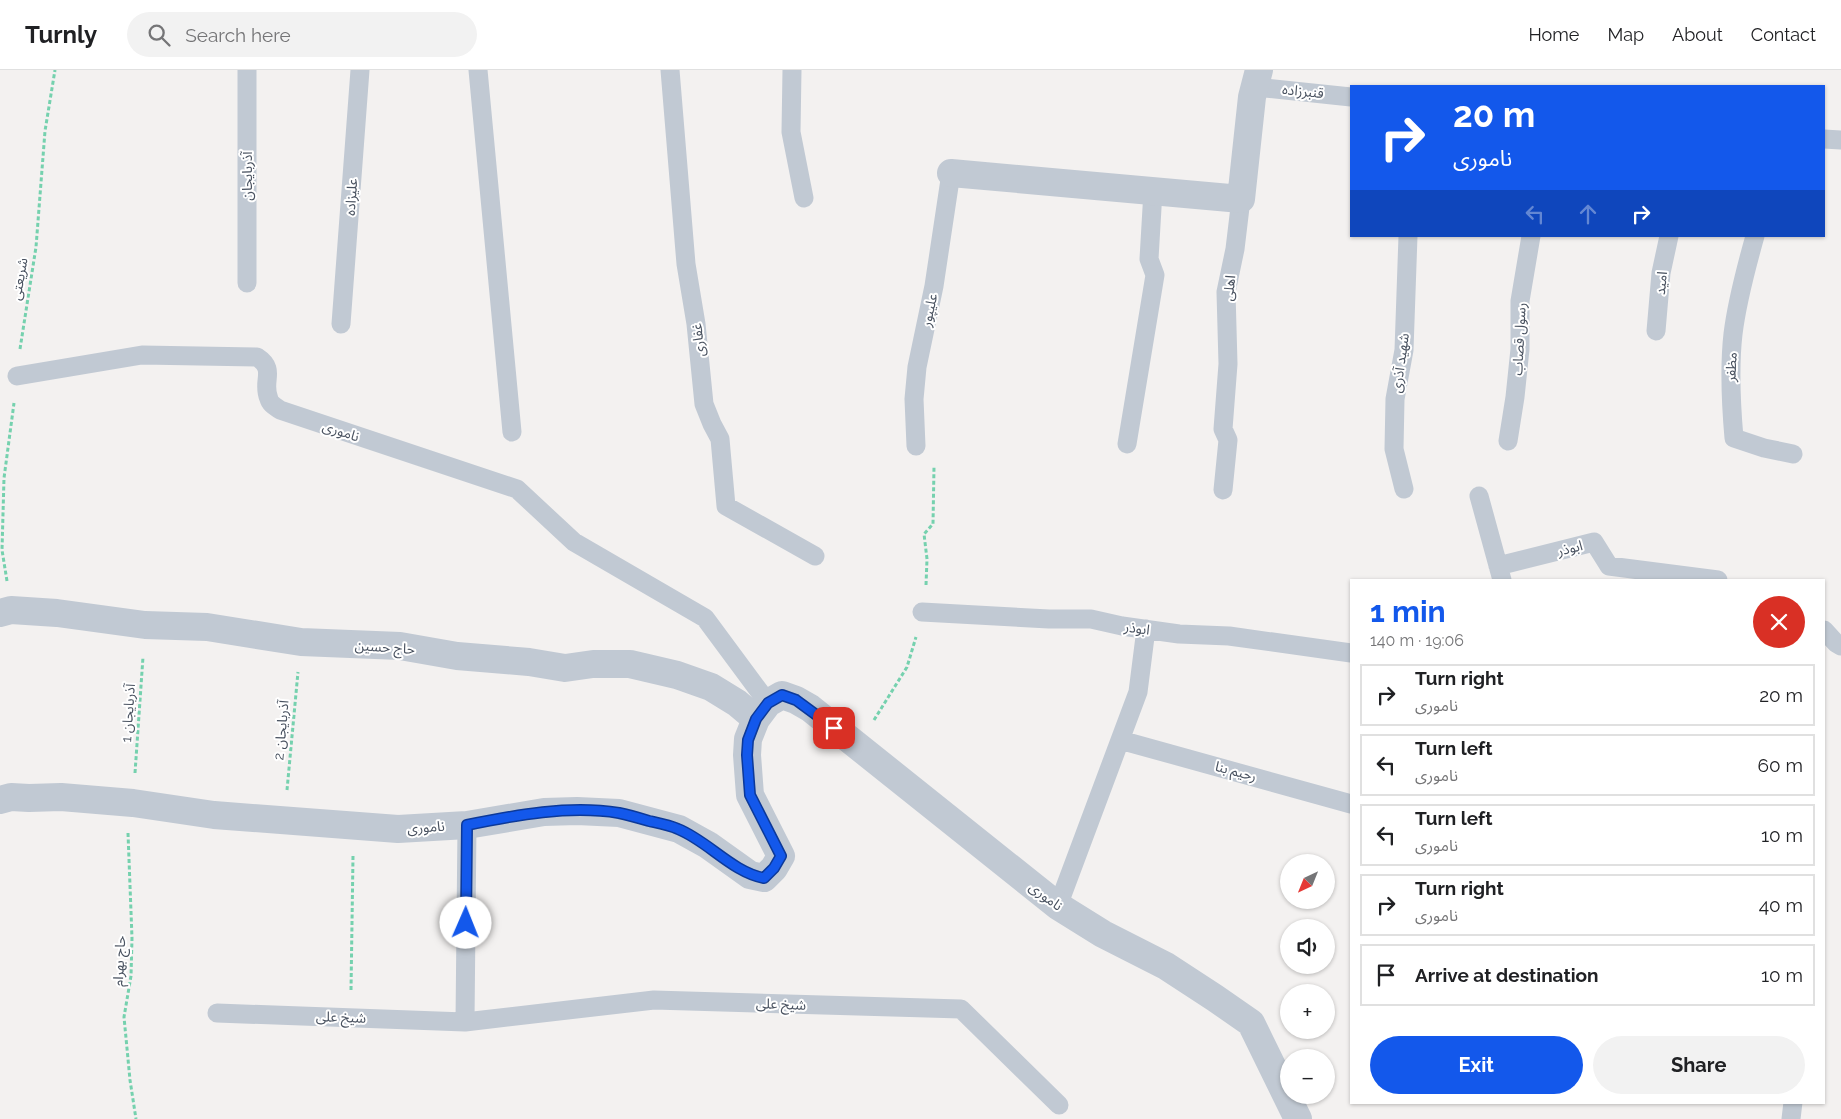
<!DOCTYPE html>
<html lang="en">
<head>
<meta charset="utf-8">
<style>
	body { margin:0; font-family:Raleway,"Noto Sans Arabic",sans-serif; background:#f2f2f2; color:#202124; height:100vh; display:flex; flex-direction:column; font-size:19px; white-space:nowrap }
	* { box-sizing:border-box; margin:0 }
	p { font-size:16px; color:#757577 }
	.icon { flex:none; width:28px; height:28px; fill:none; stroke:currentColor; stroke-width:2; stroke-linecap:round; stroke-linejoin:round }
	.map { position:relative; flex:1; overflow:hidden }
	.panel { position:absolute; left:1350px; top:509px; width:475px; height:525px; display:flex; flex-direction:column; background:#fff; border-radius:0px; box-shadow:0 1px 4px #0004 }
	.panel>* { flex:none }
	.banner { position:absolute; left:1350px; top:15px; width:475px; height:152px; border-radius:0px; box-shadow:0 1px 4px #0004; background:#1358eb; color:#fff; overflow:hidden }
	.needle { width:32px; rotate:223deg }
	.fabs { position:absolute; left:1280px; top:784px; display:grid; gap:10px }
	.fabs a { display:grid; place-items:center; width:55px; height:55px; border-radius:50%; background:#fff; box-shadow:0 1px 4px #0004; font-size:25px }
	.pin { position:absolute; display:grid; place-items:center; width:42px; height:42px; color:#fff; margin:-21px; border-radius:10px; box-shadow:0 2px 8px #0006 }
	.me { position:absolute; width:55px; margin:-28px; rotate:1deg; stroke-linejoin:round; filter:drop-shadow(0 0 4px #0008) }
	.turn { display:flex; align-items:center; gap:18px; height:105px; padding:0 20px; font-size:22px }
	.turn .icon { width:65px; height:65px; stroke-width:2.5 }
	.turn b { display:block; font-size:35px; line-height:42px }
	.lanes { display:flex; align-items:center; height:48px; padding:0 20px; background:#0003; justify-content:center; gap:25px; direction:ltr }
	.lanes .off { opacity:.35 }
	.round { display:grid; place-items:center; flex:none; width:52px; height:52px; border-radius:26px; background:#f2f2f2 }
	.summary { display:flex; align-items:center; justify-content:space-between; height:85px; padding:0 20px }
	h1 { font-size:30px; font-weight:700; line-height:38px; color:#1358eb }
	.button { display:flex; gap:10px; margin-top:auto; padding:10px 20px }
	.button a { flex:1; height:58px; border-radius:30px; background:#1358eb; color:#fff; font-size:20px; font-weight:700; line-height:58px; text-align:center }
	.button a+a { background:#f2f2f2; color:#202124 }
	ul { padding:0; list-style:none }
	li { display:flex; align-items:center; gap:15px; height:62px; margin:0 10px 8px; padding:0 10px; border:2px solid #e0e0e0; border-radius:0px }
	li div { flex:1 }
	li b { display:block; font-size:19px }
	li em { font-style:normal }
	header { display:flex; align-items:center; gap:30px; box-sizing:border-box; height:70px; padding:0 25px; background:#fff; border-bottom:1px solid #e0e0e0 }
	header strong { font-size:24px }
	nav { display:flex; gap:28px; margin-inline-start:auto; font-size:18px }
	.search { width:350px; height:45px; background:#f2f2f2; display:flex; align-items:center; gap:12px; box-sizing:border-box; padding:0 18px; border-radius:28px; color:#757577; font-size:19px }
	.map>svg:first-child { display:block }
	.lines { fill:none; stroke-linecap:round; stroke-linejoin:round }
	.path { stroke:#75d1ae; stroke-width:3; stroke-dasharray:4 2.5; stroke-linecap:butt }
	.lane { stroke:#c1c9d3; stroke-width:19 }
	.street { stroke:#c1c9d3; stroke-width:28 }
	.route-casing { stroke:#0c3999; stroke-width:12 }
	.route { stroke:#1358eb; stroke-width:9 }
	.labels { text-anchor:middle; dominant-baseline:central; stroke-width:4; stroke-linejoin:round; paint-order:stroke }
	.street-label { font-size:14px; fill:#48515f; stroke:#fff }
</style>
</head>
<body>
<header>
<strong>Turnly</strong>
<div class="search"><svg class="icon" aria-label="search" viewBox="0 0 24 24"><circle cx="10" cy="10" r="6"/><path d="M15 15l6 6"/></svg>Search here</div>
<nav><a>Home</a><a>Map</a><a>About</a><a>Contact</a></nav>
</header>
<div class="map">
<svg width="1841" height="1049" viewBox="0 0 1841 1049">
	<rect width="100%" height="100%" fill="#f3f1f0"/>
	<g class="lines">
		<path class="path" d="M20,279L36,177L45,61L55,0
			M7,511L2,480L4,408L14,333
			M926,515L927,489L924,464L933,454L934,397
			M874,650L907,597L916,567
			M135,703L143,587
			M287,720L298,602
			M128,763L132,868L131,906L124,947L130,1010L136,1049
			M351,920L353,786"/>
		<path class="lane" d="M247,0V213
			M478,0L512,362
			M670,0L686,194L696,254L704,334L712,354L720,369L726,436L815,486
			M792,0L791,62L804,128
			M1255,17L1351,27
			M1824,69L1841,70
			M1755,166C1746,198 1737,231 1733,264C1729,299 1731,334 1734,368L1764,378L1793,384
			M341,254L360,0
			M1656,261L1661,203L1669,166
			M17,306L142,285L257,287C277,300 261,311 269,329C270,334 276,337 280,340L517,419L574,472L705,548L768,633
			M1508,371L1515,327L1520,279V231L1531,166
			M1127,374L1155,205L1149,189L1153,121
			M916,376L914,329L917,297L934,216L951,103
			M1404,419L1394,379L1395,329L1404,280L1408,166
			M1223,420L1228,370L1223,359L1228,294L1226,222L1235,179L1241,129
			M1479,426L1502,510
			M1498,496L1594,472L1609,496L1718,510
			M922,542L1049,549H1091L1122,556L1179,564L1229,566L1351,583
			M1824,560L1836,573L1841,576
			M1120,670L1351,734
			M1058,836L1138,622L1146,559
			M217,943L465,952L654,930L961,939L1059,1035
			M465,952L467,755
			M1791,1049L1793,1032"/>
		<path class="street" d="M951,103L1241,129L1252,27L1259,0
			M0,543L11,540L57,543L145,555L207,557L301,572L400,576L457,586L529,592L565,598L593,594H630L677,605L711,617L737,633L756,649
			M0,730L11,727L29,728L61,727L133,733L214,745L398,759L467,755L544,742L577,741L619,743L679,759L708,775L750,805L764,808L774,798L781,786L750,725L747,685L748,669L756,649L768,633L782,625L796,630L810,638L1058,836L1103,864L1166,896L1215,928L1251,953L1298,1049"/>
	</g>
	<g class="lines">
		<g class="route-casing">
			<path id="route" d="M466,853L467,755C516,745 569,735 619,743C629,745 639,748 649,751C658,753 669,755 678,759C708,771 732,802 764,808L774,798L781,786L750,725L747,685L748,670L756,649L768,633L782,625L796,630L834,658"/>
		</g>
		<use href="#route" class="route"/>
	</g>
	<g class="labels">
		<g class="street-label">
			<text transform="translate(1303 21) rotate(6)">قنبرزاده</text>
			<text transform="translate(247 106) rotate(-90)">آذربایجان</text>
			<text transform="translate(351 127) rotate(-86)">علیزاده</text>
			<text transform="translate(19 209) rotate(-80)">شریعتی</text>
			<text transform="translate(1661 213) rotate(-84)">امید</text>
			<text transform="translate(1229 218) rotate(-84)">اهلی</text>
			<text transform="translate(929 240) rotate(-78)">علیپور</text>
			<text transform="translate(1519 269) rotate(-87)">رسول قصاب</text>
			<text transform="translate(698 270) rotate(-96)">غفاری</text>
			<text transform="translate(1400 293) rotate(-82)">شهید آذری</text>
			<text transform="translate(1731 297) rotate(-87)">مظفر</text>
			<text transform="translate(341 361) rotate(18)">ناموری</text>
			<text transform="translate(1570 478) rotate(-14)">ابوذر</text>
			<text transform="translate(1137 558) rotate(8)">ابوذر</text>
			<text transform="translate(385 577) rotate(4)">حاج حسین</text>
			<text transform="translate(128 643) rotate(-86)">آذربایجان 1</text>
			<text transform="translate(281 660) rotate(-85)">آذربایجان 2</text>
			<text transform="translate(1236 701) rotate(15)">رحیم بنا</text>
			<text transform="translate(426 757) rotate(-4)">ناموری</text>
			<text transform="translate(1046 826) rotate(37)">ناموری</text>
			<text transform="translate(119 891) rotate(-87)">حاج بهرام</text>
			<text transform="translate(781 934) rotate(2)">شیخ علی</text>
			<text transform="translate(341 947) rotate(2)">شیخ علی</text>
		</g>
	</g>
</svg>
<div class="fabs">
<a><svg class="needle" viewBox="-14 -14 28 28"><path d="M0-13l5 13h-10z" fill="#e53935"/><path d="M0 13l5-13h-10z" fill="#757577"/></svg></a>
<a><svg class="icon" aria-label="sound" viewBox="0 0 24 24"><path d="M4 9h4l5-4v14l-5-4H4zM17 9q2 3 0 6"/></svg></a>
<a>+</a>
<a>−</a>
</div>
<div class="pin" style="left:834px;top:658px;background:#d93025"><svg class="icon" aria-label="arrive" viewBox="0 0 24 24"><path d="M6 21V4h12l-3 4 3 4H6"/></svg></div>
<svg class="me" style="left:466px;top:853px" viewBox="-20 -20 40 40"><circle r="19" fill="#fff"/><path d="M0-13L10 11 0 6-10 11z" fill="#1358eb"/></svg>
<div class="banner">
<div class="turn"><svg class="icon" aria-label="right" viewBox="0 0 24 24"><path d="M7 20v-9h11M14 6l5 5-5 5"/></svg><div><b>20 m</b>ناموری</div></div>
<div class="lanes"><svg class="icon off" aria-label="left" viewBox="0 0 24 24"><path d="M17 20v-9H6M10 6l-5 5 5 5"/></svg><svg class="icon off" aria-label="ahead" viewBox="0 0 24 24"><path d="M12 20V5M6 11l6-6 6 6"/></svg><svg class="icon" aria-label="right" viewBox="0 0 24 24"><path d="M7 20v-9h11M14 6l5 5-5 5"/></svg></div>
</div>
<section class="panel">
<div class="summary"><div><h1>1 min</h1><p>140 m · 19:06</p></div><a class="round" style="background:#d93025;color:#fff"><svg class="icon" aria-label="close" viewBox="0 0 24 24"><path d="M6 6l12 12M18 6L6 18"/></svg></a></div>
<ul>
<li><svg class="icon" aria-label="right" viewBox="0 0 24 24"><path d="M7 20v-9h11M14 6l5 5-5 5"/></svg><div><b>Turn right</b><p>ناموری</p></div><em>20 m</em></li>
<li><svg class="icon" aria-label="left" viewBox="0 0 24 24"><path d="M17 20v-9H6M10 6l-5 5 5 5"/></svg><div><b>Turn left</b><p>ناموری</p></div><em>60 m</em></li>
<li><svg class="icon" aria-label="left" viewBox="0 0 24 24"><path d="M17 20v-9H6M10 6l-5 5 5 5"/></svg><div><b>Turn left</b><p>ناموری</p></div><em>10 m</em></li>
<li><svg class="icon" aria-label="right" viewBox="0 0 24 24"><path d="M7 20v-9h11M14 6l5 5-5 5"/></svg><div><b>Turn right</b><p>ناموری</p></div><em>40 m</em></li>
<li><svg class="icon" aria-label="arrive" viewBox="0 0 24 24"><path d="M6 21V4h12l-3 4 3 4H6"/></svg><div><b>Arrive at destination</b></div><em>10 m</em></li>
</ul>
<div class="button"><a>Exit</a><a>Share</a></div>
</section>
</div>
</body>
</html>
